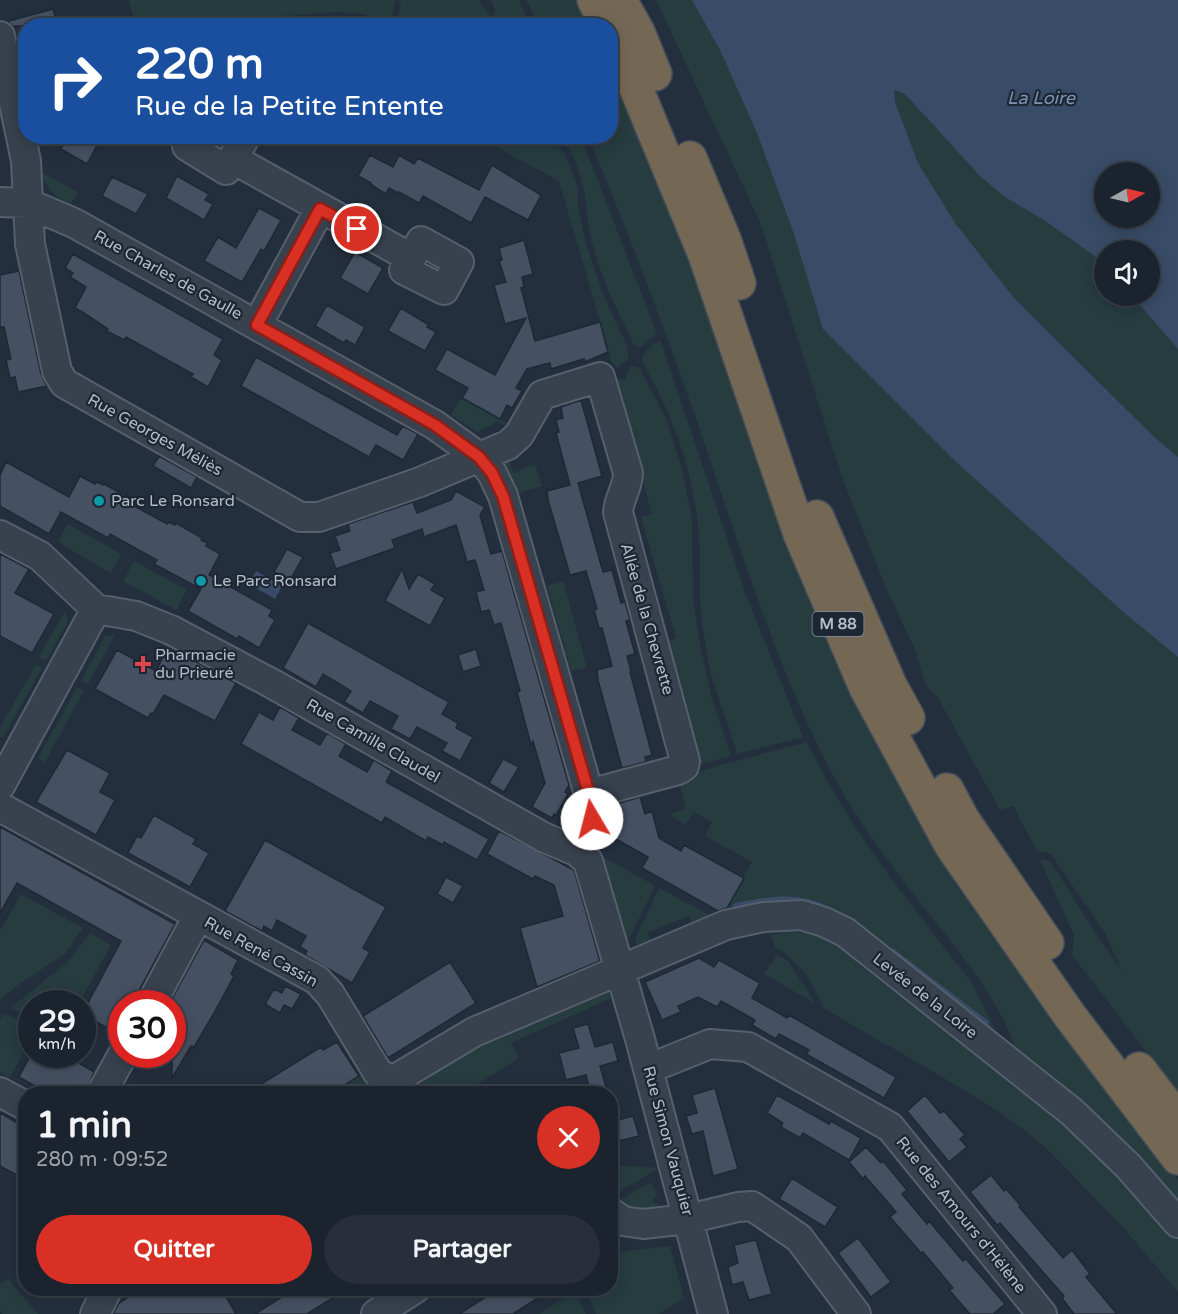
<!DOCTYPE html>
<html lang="fr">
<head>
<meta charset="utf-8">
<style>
	body { margin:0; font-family:"Varela Round",sans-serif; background:#282f3a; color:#f1f3f6; height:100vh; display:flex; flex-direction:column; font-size:22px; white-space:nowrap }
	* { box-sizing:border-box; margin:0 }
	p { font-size:20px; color:#a0a4aa }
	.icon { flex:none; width:33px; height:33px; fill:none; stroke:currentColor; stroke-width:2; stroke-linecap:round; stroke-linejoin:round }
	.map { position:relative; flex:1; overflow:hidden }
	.sheet { position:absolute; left:18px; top:1086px; width:600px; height:210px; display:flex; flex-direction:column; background:#1b232e; border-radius:24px; box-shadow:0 3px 15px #0003,0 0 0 2px #39404a }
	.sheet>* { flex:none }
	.banner { position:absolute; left:18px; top:18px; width:600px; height:126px; border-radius:24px; box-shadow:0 3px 15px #0003,0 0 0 2px #39404a; background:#1a4fa0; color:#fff; overflow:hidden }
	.needle { width:39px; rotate:82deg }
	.buttons { position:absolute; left:1094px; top:162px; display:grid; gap:12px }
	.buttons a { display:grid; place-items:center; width:66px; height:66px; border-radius:50%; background:#1b232e; box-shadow:0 3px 15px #0003,0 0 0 2px #39404a; font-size:30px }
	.speed { position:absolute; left:18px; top:990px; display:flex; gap:12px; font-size:30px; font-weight:700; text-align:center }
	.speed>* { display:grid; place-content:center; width:78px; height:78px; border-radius:50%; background:#1b232e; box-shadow:0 3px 15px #0003,0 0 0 2px #39404a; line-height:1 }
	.speed small { font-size:15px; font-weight:400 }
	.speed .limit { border:9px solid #d22; background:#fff; color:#111 }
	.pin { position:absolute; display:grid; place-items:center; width:51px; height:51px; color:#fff; margin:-26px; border:3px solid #fff; border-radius:50%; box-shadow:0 2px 6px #0007 }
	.me { position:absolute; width:66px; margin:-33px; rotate:352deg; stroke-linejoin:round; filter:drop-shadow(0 0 4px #0008) }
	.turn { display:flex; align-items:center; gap:21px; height:126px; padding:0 18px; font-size:27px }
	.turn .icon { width:78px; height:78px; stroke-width:2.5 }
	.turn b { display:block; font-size:42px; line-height:51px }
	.round { display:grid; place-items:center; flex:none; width:63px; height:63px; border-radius:32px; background:#282f3a }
	.summary { display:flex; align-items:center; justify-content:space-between; height:102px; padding:0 18px }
	h1 { font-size:36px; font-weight:700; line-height:45px }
	.action { display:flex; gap:12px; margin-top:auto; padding:12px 18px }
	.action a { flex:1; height:69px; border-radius:36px; background:#d93025; color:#fff; font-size:24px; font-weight:700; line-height:69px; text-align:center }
	.action a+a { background:#282f3a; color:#f1f3f6 }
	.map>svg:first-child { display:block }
	.green { fill:#263c3f; fill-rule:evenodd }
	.water { fill:#394c67; fill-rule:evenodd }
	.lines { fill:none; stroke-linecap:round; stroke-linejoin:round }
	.stream { stroke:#394c67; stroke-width:6 }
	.building { fill:#455162; stroke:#1f2835; stroke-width:1.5 }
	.minor-casing { stroke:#565f6c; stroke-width:32 }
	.highway-casing { stroke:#434c59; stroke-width:36 }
	.minor { stroke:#38414e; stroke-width:28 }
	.highway { stroke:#746855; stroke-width:33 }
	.route-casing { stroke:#8d1f18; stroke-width:15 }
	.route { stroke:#d93025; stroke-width:10 }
	.culture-dot { fill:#0f9aa8; stroke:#1d2633; stroke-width:2 }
	.health-dot { fill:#e0444e; stroke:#1d2633; stroke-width:2 }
	.labels { text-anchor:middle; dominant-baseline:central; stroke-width:4.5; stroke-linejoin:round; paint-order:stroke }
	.shield { fill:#1d2633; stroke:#878f9c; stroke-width:1.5 }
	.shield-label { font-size:15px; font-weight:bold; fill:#b4bcc9 }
	.street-label { font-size:16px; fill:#b4bcc9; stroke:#1d2633 }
	.poi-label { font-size:16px; fill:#b4bcc9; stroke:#1d2633; text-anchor:start }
	.water-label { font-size:18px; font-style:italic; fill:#7c92b1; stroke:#1d2633 }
</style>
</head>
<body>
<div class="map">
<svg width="1178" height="1314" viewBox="0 0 1178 1314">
	<rect width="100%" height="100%" fill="#242f3e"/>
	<path class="green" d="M129,0H395L391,21L388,23L362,14L340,12L261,18L232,25H135Z
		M401,0H479L482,6L492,17L495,11L491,0H519L531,25H397Z
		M526,0H583L597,25H539Z
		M656,0H1178V1093L1072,955L1074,935L1040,860L1050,861L1095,932L1122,971L1106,935L1051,854L1037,851L1013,806L1000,810L937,696L926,686L914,647L888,593L843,480L760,222ZM1104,172H1149V218H1104ZM1104,250H1149V296H1104Z
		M335,18L360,20L377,25L277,26L274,24L282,21Z
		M611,56L658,163L780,520L1102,1076L1178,1180V1208L1020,1062C1001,997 959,953 919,901C881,853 844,802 818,746C768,641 734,530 697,421C663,325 628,230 588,137L610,136Z
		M478,137H549L565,154L577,185L578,208L586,244L603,294L628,348V359L616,368L614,363H612L559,181Z
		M558,137H581L657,334L641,347L634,345L608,290L597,260L590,234L584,190L576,162L570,150Z
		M40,172L78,192L70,205C55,196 46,189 40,172Z
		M659,341L661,342L746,595L803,737L737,754C728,720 712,689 707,653C704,635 701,617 700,599C699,574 701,550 698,525C691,463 672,415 642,361C642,353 651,345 659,341Z
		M631,366L639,368L666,418L682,469L692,519L693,597L700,646L712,699L731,756L692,767V730L673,659L662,643L676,638L641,517L652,514L615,380L626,379L628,370Z
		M461,398L514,427L512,429L498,422L477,432L451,415Z
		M508,459L513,473L535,464L542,486L518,493L505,461Z
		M68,524L121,554L111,573L58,542Z
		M134,561L187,590L176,610L123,581Z
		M563,581L587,667L571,671L547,586Z
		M65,611L68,622L46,661L39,657Z
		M115,635L88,684L81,681L105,636Z
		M36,664L42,668L3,738L0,737V728Z
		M77,687L84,691L45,762L38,758Z
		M806,742L835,795L860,834L889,876L974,986L1000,1041L849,930L724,914L752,862L705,836L712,822L693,812L686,825L671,816L672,813L686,809L678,777Z
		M602,856L655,886L629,939L624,935Z
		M659,888L710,915L711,917L694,928L689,916L647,933L650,941L637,945L635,940Z
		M21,894L83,928L65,954L18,985L0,1000V931Z
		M792,931L813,934L841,947L866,970L1006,1078L1033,1091L1178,1232V1292L1122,1226L1047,1149L1024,1130L995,1109L939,1075L823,1008C817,985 795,958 775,947L771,935Z
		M90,933L111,945L79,1003L32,1004L31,1017L10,1008L69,961Z
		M777,955L788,961L816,1004L764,974Z
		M610,986L617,994L612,998L511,1043L519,1058L463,1093L399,1094L465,1050Z
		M5,1014L31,1024V1037L10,1078L0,1072V1019Z
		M369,1073L381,1093H384L330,1094L359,1076Z
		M611,1165L658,1168L611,1197Z
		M649,1183L653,1185L657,1197L653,1198L654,1203H658L656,1212L611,1205Z
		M670,1246L684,1298L658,1314H596L585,1289L610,1288L611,1247L617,1252Z
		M8,1278L38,1314H2V1311L0,1312V1284Z
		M575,1291L586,1314H539Z"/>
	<path class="water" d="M692,0H1178V349L1132,296H1149V250H1104V266L1092,254L1044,220L1005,197L980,176L905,94L894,90L895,102L918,163L955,223L1014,298L1152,435L1178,457V657L1128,616L956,462L823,329L794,234L757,133L721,52ZM1104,172H1149V218H1104Z
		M256,571L282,586L275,599L249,584Z"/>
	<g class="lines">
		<path class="stream" d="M736,906C772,899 795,894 830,910
			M893,952L986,1023"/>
	</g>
	<path class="building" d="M53,9L58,26H13L9,23V21Z
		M68,136H102L87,164L61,149Z
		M370,155L393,167L399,155L414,164L418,158L479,190L492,165L541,195L528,220L485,197L471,223L423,196L419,203L399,192L398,193L389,188L386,194L370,184L371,183L358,176Z
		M177,176L209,194L205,200L213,204L204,220L166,198Z
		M112,177L148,194L136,214L102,196Z
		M259,208L281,220L264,251L261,249L242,282L204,261L218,237L236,248Z
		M524,240L533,274L522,277L524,287L521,288L535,341L600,322L608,352L585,362L584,359L551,369L550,363L527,369L516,388L522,391L512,408L507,405L500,419L462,398L468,388L435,370L447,349L495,375L526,318L505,324L494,285L506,282L499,261L502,260L499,248Z
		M355,252L383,268L368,294L340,278Z
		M73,254L223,339L214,355L222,360L208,387L191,377L193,374L126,337L124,340L107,331L108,329L84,313L75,308L86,287L70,277L73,273L65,268Z
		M19,271L41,374L47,386L18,392L15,377L10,378L6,360L11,359L4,327H0V275Z
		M327,305L365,327L355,345L346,340L344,343L315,326Z
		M401,308L429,325L427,327L436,332L425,351L388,331Z
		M256,357L397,435L403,426L418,434L403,460L376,445L369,457L241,386Z
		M581,400L602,476L578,483L603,572L612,570L621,603L625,602L630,620L626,621L635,654L627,656L631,671L630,672L652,755L645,757L646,762L622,768L598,680L597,670L612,666L602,628H599L594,610L597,609L586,571L570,575L548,500L547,491L570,485L556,433L559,432L556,420L563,418L561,407Z
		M159,456L197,477L191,488L153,466Z
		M6,462L69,497L80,476L95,484L97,482L103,485L104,484L130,498L129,500L136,503L134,506L167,524L168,522L175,525L176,523L202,538L201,540L207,543L206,546L220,554L209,575L272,610L269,616L275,620L259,648L239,636L237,639L188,611L201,589L154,564L157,560L110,534L108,538L61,512L49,534L0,506V475Z
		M456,491L485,507L480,515L491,554L502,551L569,785L565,792L568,794L556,815L554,814L552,818L532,807L545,783L533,741L531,745L517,692L520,691L501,623L494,625L489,610L481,612L476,592L484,590L475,560L467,562L456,525L424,537L422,529L392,540L395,548L336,569L330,553L340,550L335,536L350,531L348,524L413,502L417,513L451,500Z
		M287,549L303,557L290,580L274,572Z
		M0,554L29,569L15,593L54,614L32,653L0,636Z
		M402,569L409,589L418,574L435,584L431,590L445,598L430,626L385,601Z
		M308,623L449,702L442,714L458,723L456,728L473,737L460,761L442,751L447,743L417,727L410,739L391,729L398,716L370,701L363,713L344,702L351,691L323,674L316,687L283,668Z
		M168,647L236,683L215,721L164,695L153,714L151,713L148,718L95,689L117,650L156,671Z
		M476,649L481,666L463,672L458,655Z
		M280,707L299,718L292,730L320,745L327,733L346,744L339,756L367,772L374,760L392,771L386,782L489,839L477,860L444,842L443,845L428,837L426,841L385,817L382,823L241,744L259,712L273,720Z
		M67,750L110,773L100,792L115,800L96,835L36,802Z
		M503,759L519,767L504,792L489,783Z
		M640,797L645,814L652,811L659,838L681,851L684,845L744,878L727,908L718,911L642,868L648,857L616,839L609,814V806Z
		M154,815L196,839L193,844L209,853L190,887L128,853L137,836L141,838Z
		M0,827L175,924L136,996L135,1004H122V1036L82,1014L121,941L17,883L0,913Z
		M499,831L574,870L600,961L537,987L520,928L563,916L554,885L535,876L533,879L487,854Z
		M265,840L386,907L363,948L370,952L352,983L305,955L307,951L300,947L306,936L277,920L272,931L264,926L262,931L225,911Z
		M446,877L463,886L453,903L437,894Z
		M204,940L238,960L231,974L234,976L214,1013L194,1047L191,1046L172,1078V999Z
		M699,958L714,967L719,960L760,983L752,998L787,1018L789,1015L896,1077L884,1098L806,1054L809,1050L779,1034L776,1039L752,1025L755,1020L721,1001L717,1007L698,997L678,1006L681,1012L662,1020L645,982Z
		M450,962L476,1003L388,1058L363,1016Z
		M285,986L301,994L292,1009L284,1005L280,1013L265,1004L274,989L282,993Z
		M588,1024L595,1047L613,1042L618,1061L600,1066L608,1094H591L586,1075L566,1080L559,1053L579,1048L573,1028Z
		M337,1042L359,1076L330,1094H267L261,1084L321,1047L323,1050Z
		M31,1054H64L94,1072L85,1094H49L19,1077Z
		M715,1088L738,1169L713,1176L703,1131L692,1134L686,1116L697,1113L692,1095Z
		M777,1095L829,1124L831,1121L861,1138L849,1160L803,1133L800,1138L781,1127L783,1123L767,1113Z
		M925,1095L940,1113L944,1111L965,1135L960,1139L967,1147L949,1162L907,1111Z
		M0,1113L26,1128V1180L0,1166Z
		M633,1116L639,1136L610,1143V1122Z
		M866,1147L881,1163L883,1161L907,1190L902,1194L927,1224L929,1221L963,1261L966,1259L1005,1304L993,1314H970L949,1290L953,1288L923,1252L921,1253L890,1217L896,1212L865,1176L863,1179L849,1162Z
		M991,1175L1004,1191L1006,1189L1020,1205L1019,1207L1063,1258L1072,1250L1090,1274L1086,1277L1117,1314H1074L1062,1298L1064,1296L1000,1223L997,1225L970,1192Z
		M792,1178L838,1207L825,1227L779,1199Z
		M858,1238L891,1282L871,1297L838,1253Z
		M756,1240L772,1294L749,1300L743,1282L732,1285L728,1267L738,1263L734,1245Z
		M143,1288H221L236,1314H113L119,1303Z
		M296,1288H349L307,1314H255Z
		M500,1288H553L513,1314H459Z"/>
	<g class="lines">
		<g class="minor-casing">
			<path id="minor" d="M0,36L26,161L30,244L57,371L64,383L300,517H319L420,482L508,445L519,435L542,395L600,377L628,473C628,487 619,498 618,512L685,761L684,766L678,770L589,794
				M192,136L187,146L226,170L243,141L234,136
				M233,159L411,258
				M0,202L27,203L74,223L435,425L479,457L492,473L503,496L593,808L592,819L576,851L588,861L640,1039L713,1314
				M421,241L459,262L444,290L404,270Z
				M257,325L320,209
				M0,535L40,556L96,609L136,616L171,630L271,683L543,837L576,851
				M0,786L96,609
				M0,807L317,980L330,994L378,1073L392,1081L474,1032L726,925L764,917L801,915L824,922L845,932L1072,1112L1128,1166L1178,1223
				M151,1004L198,916
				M648,1069L710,1044L748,1047L890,1127L1042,1314
				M0,1092L26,1106
				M101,1094L123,1054
				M610,1212L623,1221L643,1224L688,1219L738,1207L752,1206L799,1238L856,1314
				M95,1314L108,1288
				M376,1314L416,1288"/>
		</g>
		<g class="highway-casing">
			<path id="highway" d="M594,0L607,26
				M620,0L638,32L655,74
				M610,31L619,47L705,255L800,534L866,688L951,845L1070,1016L1178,1158
				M690,158L724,239L739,283
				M817,517L890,685L908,718
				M947,790L963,820L1047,943
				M1139,1069L1178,1120"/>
		</g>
		<use href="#minor" class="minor"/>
		<use href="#highway" class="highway"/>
	</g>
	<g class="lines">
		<g class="route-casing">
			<path id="route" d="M357,229L320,209L257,325L435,425L479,457L492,473L503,496L589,794L592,808V819"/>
		</g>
		<use href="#route" class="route"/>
	</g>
	<g class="culture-dot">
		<circle cx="99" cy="501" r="6"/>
		<circle cx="201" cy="581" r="6"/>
	</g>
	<path class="health-dot" d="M140 655h6v6h6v6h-6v6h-6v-6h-6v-6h6z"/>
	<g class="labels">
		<rect class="shield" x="812.5" y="612" width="51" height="24" rx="4.5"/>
		<g class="shield-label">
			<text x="838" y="624">M 88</text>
		</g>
		<g class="street-label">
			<text transform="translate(168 275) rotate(29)">Rue Charles de Gaulle</text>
			<text transform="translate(155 435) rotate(29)">Rue Georges Méliès</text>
			<text transform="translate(647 619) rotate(74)">Allée de la Chevrette</text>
			<text transform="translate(373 741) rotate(30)">Rue Camille Claudel</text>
			<text transform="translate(261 952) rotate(29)">Rue René Cassin</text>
			<text transform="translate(925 996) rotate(38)">Levée de la Loire</text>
			<text transform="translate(668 1141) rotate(75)">Rue Simon Vauquier</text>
			<text transform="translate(961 1215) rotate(51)">Rue des Amours d'Hélène</text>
		</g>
		<g class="poi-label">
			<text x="111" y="501">Parc Le Ronsard</text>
			<text x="213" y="581">Le Parc Ronsard</text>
			<text x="155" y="655">Pharmacie<tspan x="155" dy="18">du Prieuré</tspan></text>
		</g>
		<g class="water-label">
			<text x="1041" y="98">La Loire</text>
		</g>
	</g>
</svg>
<div class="buttons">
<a><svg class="needle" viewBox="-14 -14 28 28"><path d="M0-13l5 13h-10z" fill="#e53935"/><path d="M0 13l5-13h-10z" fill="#a0a4aa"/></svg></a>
<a><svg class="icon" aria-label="sound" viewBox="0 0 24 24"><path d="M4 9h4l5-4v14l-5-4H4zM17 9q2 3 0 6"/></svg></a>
</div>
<div class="speed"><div>29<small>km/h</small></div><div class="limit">30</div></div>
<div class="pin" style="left:357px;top:229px;background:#d93025"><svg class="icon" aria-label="arrive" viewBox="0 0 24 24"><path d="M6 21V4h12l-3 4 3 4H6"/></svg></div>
<svg class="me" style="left:592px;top:819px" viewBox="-20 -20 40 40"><circle r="19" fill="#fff"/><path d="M0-13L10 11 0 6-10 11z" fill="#d93025"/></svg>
<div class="banner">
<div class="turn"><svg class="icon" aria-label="right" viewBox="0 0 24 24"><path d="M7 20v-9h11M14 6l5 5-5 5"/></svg><div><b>220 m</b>Rue de la Petite Entente</div></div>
</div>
<section class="sheet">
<div class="summary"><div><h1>1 min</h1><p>280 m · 09:52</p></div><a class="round" style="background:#d93025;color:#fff"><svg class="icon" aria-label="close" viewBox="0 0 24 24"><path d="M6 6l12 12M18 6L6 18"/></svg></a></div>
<div class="action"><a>Quitter</a><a>Partager</a></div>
</section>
</div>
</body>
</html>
